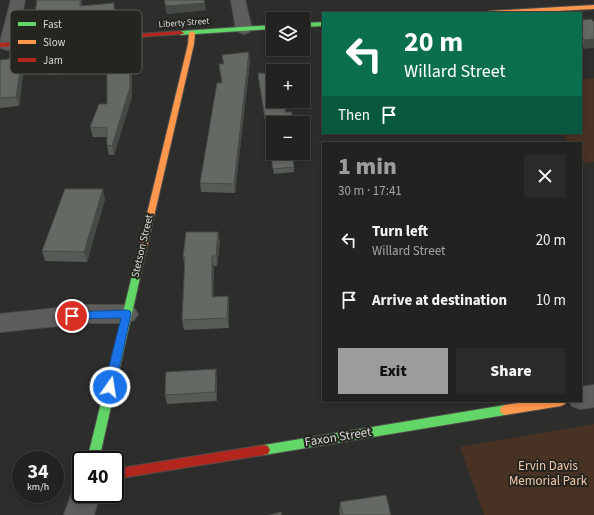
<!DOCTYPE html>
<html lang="en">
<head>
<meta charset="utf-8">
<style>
	body { margin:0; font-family:"Source Sans 3",sans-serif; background:#2a2a29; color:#f1f3f6; height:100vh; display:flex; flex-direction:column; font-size:15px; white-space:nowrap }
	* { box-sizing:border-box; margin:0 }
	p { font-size:13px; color:#a2a4a5 }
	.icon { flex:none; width:22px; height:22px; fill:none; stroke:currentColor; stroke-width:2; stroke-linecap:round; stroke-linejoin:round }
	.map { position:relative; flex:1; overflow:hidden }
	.details { position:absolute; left:322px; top:142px; width:260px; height:260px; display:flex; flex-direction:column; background:#222220; border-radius:0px; box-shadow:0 2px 6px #0003,0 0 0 1px #3f3f3e }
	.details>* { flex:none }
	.hud { position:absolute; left:322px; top:12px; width:260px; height:122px; border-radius:0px; box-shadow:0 2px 6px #0003,0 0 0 1px #3f3f3e; background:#0b6e4f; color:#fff; overflow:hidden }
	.tools { position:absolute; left:266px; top:12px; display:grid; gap:8px }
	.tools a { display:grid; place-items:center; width:44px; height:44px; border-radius:0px; background:#222220; box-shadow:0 2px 6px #0003,0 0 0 1px #3f3f3e; font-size:20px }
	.speed { position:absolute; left:12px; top:451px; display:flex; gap:8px; font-size:20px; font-weight:700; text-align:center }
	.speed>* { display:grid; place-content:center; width:52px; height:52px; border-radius:50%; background:#222220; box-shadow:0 2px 6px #0003,0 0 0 1px #3f3f3e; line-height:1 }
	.speed small { font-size:10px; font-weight:400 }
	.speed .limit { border:2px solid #111; border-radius:6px; background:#fff; color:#111 }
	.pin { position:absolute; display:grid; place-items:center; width:34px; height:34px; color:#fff; margin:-17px; border:2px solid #fff; border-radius:50%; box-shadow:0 1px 4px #0007 }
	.me { position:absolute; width:44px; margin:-22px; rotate:13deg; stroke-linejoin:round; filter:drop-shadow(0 0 3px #0008) }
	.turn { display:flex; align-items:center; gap:14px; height:84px; padding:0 16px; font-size:18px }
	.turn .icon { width:52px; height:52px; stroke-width:2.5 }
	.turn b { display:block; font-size:28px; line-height:34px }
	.then { display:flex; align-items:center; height:38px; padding:0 16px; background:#0003; gap:8px; font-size:15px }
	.round { display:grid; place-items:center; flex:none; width:42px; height:42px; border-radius:0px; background:#2a2a29 }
	.overview { display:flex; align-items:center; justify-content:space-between; height:68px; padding:0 16px }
	h1 { font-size:24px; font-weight:800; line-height:30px; color:#9c9c9a }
	.primary-button { display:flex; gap:8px; margin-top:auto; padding:8px 16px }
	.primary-button a { flex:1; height:46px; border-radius:0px; background:#9c9c9a; color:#111; font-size:16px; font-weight:800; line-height:46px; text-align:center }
	.primary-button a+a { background:#2a2a29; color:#f1f3f6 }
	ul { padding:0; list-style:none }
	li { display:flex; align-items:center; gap:12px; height:60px; padding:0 16px }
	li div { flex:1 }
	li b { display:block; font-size:15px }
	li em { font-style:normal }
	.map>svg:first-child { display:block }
	.green { fill:#483224 }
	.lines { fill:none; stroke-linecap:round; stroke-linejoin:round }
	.street-casing { stroke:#4c4c4a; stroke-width:2 }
	.fast-casing { stroke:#4c4c4a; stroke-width:2 }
	.slow-casing { stroke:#4c4c4a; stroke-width:2 }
	.jam-casing { stroke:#4c4c4a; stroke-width:2 }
	.street { fill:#5d5d5b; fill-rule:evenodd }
	.fast { fill:#63d668; fill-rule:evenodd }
	.slow { fill:#ff974d; fill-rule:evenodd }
	.jam { fill:#b3261e; fill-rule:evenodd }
	.wall { fill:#565b55 }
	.shaded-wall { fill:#464a45 }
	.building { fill:#646a63; stroke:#464a45 }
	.route { fill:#1a73e8; stroke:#114b97 }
	.labels { text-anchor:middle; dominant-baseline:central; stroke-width:4; stroke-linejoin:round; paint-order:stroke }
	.far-street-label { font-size:9px; fill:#d7d8d5; stroke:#252520 }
	.street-label { font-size:11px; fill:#d7d8d5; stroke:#252520 }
	.near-street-label { font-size:13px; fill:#d7d8d5; stroke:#252520 }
	.near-park-label { font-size:13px; fill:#f7c8ac; stroke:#252520 }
	.key { fill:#252520; stroke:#5a5b56; stroke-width:1 }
	.key-label { font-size:11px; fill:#d7d8d5 }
</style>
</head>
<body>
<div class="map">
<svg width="594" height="515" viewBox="0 0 594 515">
	<rect width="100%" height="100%" fill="#2d2e2b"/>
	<path class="green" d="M594,78V162L583,164L581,161V143H569L562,133H581V79Z
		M594,424V515H484L460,447Z"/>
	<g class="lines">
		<g class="street-casing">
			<path id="street" d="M11,0H25L15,45L13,48L7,50L1,48L0,42Z
				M231,0H245L252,29L249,32L244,34L239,32L236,29Z
				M87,305H126L134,308L138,314L134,320L126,323H87L0,332V314Z
				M594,385V407L581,409L572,406L569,401H581V387Z
				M81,482V494H100L94,515H64L75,484Z"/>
		</g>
		<g class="fast-casing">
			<path id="fast" d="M323,22V26L303,27V23Z
				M273,25V29L181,35L178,33L181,31Z
				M142,248L146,251L99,460H87L138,251Z
				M505,405L509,407L510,410L509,413L505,415L264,455L260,454L258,450L260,446L264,445Z"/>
		</g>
		<g class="slow-casing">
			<path id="slow" d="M594,5V9L520,13H486L489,11Z
				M192,31L195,33L194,44L146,251L142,254L138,251L188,44L189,33Z
				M532,401H566L565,404L561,406L505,415L501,413L500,410L501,407L505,405Z"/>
		</g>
		<g class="jam-casing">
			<path id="jam" d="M181,31L184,33L183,34L0,47V43Z
				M264,445L268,446L270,450L268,454L264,455L115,479V469Z"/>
		</g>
		<use href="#street" class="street"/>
		<use href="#fast" class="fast"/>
		<use href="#slow" class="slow"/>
		<use href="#jam" class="jam"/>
	</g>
	<path class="wall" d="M82,0V6L115,11V31L54,35L52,27L53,25L36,26L34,18Z
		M164,0H204L206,10L167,14Z
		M581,20L594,22L582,49H581Z
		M114,34L116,43V48L131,56L132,96L114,155H109L107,145V137H93L90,127L107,104V70L51,75L48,66Z
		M222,55L250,61L235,193L201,192L200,183L222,83L219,64H223Z
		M22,58L24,67L19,106L0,108V60Z
		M258,73L286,112L293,117L273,123L294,167V172L274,174L258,78Z
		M105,199L87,262L45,261L42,251Z
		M220,242L217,266H214L213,297L228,296L229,306V328L184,330L182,320L185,267L183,257Z
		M217,379V401L167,404L165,395Z
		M340,502L391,515H340L339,511Z"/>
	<path class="shaded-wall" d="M80,0H82V13L80,6Z
		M114,3L115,11V31L114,23Z
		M205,3L206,10L167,14L166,6Z
		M114,34L116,43V58L114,48Z
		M594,39V48L582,49L585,40Z
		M129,47L131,56L132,96L114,155L112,146Z
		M249,52L250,61L235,193L234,184Z
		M22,58L24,67L19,106L16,97Z
		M287,101H288L285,117V112Z
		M103,189L105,199L87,262L84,252Z
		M218,232L220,242L217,266L216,256Z
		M212,256L214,266L213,307L212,297Z
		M228,296L229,306V328L227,318Z
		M216,369L217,379V401L215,392Z"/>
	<path class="building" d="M37,0H80V6L114,3V23L52,27L53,17L34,18Z
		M164,0H204L205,3L166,6Z
		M591,19L594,22V39L585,40L581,37V20Z
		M114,34V48L129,47L130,87L112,146L107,145V128L90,127L99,104H107V60L48,66L51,39Z
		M249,52L234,184L200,183L217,83H222L219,64H224L222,55Z
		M22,58L16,97L0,98V60Z
		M258,73L273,74V101H287L285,112H292L291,123H273V153H292L294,167L273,169Z
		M65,189H103L84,252L42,251Z
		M186,232H218L216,256H212V297L228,296L227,318L182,320L185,257H183Z
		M216,369L215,392L165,395L166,372Z
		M386,495L391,515H343L340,502Z
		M281,512L282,515H269Z"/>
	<path class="route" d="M126,310L130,311L131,314L115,387L113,390L110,391L106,390L104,387L121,318L72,319L69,318L67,316L69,313L72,312Z"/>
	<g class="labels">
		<g class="far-street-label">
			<text transform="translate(184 23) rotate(-4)">Liberty Street</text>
		</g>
		<g class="street-label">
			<text transform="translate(142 246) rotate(-77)">Stetson Street</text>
		</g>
		<g class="near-street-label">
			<text transform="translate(338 437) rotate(-9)">Faxon Street</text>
		</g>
		<g class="near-park-label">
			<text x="548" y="466">Ervin Davis<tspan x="548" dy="15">Memorial Park</tspan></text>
		</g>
	</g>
	<rect x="10" y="10" width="132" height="64" rx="6" class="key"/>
	<rect x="18" y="22" width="18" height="4" fill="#63d668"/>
	<rect x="18" y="40" width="18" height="4" fill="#ff974d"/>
	<rect x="18" y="58" width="18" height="4" fill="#b3261e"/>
	<g class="key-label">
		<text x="43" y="28">Fast</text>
		<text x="43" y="46">Slow</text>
		<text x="43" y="64">Jam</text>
	</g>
</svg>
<div class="tools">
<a><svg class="icon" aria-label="layers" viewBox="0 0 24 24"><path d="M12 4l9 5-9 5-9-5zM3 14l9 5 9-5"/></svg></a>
<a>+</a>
<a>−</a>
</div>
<div class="speed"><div>34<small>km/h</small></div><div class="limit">40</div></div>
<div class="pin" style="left:72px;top:316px;background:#d93025"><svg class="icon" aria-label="arrive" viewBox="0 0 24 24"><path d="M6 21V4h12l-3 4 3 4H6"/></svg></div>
<svg class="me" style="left:110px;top:387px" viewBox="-20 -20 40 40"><circle r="17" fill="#1a73e8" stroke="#fff" stroke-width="3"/><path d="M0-11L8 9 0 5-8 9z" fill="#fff"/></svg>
<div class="hud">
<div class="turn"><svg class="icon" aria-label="left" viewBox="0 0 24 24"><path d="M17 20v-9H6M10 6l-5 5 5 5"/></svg><div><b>20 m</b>Willard Street</div></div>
<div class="then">Then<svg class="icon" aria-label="arrive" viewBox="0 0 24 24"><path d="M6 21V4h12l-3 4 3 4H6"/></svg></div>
</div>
<section class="details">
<div class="overview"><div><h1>1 min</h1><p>30 m · 17:41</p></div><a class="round"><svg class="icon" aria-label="close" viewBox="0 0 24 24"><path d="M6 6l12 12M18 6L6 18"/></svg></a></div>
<ul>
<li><svg class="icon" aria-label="left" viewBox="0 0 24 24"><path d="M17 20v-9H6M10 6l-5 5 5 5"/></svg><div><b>Turn left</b><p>Willard Street</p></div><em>20 m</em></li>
<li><svg class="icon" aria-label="arrive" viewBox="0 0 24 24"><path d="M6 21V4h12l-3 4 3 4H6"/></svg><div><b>Arrive at destination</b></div><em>10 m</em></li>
</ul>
<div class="primary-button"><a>Exit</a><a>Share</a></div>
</section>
</div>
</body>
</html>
